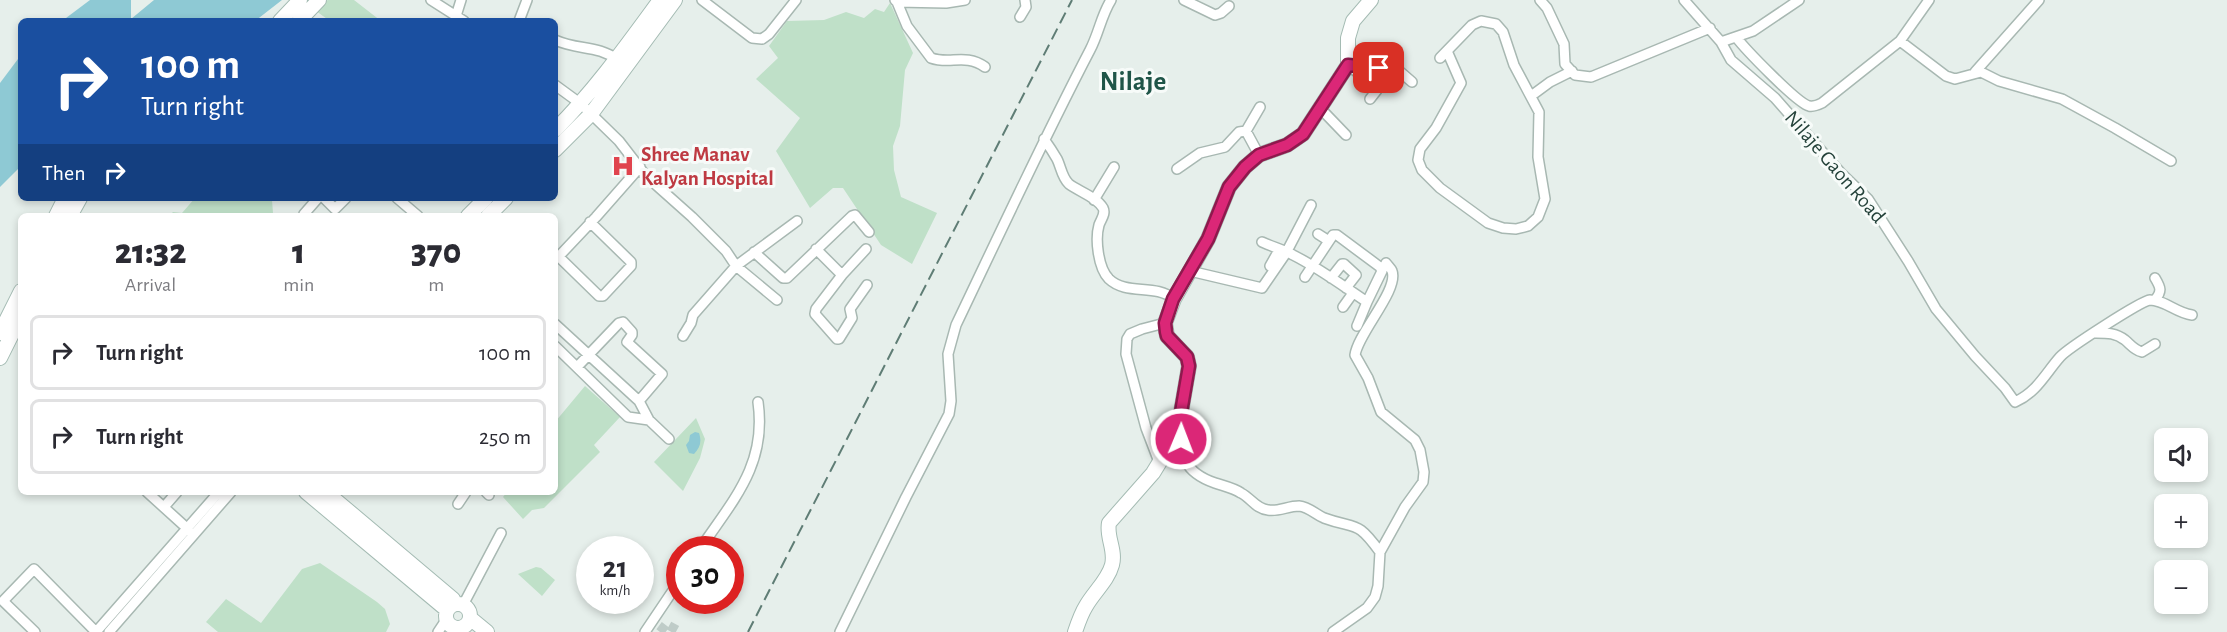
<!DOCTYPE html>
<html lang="en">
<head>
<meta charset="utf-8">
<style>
	body { margin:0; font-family:"Alegreya Sans",sans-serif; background:#f2f2f3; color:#2b2b33; height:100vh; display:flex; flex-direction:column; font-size:22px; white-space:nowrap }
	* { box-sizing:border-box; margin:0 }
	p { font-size:20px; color:#7c7c81 }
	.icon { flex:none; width:33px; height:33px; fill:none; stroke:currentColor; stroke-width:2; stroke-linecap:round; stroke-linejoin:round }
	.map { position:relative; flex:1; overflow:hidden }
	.drawer { position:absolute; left:18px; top:213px; width:540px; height:282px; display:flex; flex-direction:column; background:#fff; border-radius:9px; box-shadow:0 3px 9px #0003 }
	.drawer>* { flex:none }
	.banner { position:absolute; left:18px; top:18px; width:540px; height:183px; border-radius:9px; box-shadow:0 3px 9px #0003; background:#1a4fa0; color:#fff; overflow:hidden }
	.tools { position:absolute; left:2154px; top:428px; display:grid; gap:12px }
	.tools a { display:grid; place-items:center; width:54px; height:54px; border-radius:9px; background:#fff; box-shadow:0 3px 9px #0003; font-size:30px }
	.speed { position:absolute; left:576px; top:536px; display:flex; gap:12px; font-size:30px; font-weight:700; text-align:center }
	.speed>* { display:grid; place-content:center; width:78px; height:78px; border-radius:50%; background:#fff; box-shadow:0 3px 9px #0003; line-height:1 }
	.speed small { font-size:15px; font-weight:400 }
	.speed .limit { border:9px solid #d22; background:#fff; color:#111 }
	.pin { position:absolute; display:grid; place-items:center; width:51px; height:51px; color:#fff; margin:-26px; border-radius:12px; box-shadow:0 3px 9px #0006 }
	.me { position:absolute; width:66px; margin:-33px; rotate:1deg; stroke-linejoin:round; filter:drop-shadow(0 0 4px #0008) }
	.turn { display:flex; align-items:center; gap:21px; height:126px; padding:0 24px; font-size:27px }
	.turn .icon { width:78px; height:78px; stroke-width:2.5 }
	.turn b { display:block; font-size:42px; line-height:51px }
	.then { display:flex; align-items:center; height:57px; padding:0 24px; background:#0003; gap:12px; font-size:22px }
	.eta { display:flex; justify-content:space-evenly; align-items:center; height:102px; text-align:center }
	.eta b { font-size:36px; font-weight:800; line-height:42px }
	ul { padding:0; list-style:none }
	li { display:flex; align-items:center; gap:18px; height:75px; margin:0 12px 9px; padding:0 12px; border:3px solid #e1e1e2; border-radius:9px }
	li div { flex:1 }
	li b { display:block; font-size:22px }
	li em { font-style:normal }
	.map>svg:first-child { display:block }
	.green { fill:#bfe0c8 }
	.water { fill:#8ec9d4 }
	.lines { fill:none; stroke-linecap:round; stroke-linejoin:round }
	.street-tunnel { stroke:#bfccc8; stroke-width:9; stroke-dasharray:9 4.5; stroke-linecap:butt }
	.street-casing { stroke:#a8b8b2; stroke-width:12 }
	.secondary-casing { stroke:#a4bbb3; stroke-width:16 }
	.street { stroke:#fff; stroke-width:9 }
	.secondary { stroke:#fff; stroke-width:14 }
	.rail { stroke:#5f7d75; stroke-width:2; stroke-dasharray:12 6; stroke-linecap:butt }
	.route-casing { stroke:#8e194d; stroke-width:15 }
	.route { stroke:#db2777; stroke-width:10 }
	.labels { text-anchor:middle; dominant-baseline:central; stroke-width:6; stroke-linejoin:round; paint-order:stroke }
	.health-label { font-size:21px; font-weight:bold; fill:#be3a42; stroke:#f7fbf9; text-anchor:start }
	.street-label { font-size:21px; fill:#24423a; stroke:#f7fbf9 }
	.district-label { font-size:27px; font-weight:bold; fill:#1f5548; stroke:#f7fbf9 }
</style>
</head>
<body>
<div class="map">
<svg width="2227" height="632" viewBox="0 0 2227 632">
	<rect width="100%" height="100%" fill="#e6efeb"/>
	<path class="green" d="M328,0H354L381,21H330L316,11L323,2Z
		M890,3L913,53L905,70L900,126L893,146L894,170L901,197L937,213L912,264L881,245L843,188H833L810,208L776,151L800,118L756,79L778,58L769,46L787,21L824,20L846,12L864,18L875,9L884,12Z
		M195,198H274L272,200L273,213L277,216H169L173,212L182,213Z
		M585,386L620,417L594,445L600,452L544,508L532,510L523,519L503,497L507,492H555V422Z
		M696,418L705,439L700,458L683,491L654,462Z
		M320,563L377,602L385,609L390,624L386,632H218L206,622L226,599L261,623L302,569Z
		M536,567L541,568L555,580L542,596L518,574Z"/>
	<path class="water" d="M90,0H131V19L154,0H282L255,21H62Z
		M21,55V166L0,187V83Z
		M695,432L699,433C702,442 700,448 694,454L689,453L686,445L689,441L690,435Z"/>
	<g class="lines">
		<path class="street-tunnel" d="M660,632L666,624L681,632"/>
		<g class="street-casing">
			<path id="street" d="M431,0L464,21
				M702,0L752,38L762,39L769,34L796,0
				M895,0L897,2L946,3L965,0
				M1184,0L1215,15L1221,13L1229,6
				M1540,0L1547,8L1564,44L1565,64L1575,75L1591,77L1710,28
				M1684,0L1721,42L1731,60L1775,98L1840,172L1868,199L1908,261L1936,309L1975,356L2005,388L2015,402C2037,392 2045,374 2060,357C2068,348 2141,301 2150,300C2165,300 2176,313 2192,315
				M897,2L907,26L931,58C950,65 965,53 985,67
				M456,16L461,0
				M1020,17L1026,7L1025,0
				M519,21L527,0
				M1736,37C1745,49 1797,103 1809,106C1814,107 1818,105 1822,103L1900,41L1929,0
				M555,40C580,51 596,44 620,61
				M1900,41L1946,76L1955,79L1981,72L1999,81L2062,99L2115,128L2171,161
				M1721,42L1753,31L1799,0
				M1440,58L1472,25L1481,21L1496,24L1503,32L1514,65L1539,112L1538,157L1545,199L1538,217L1528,226L1516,229L1503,228L1488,223L1440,188L1422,170L1418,160L1420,149L1436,128L1461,83L1447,51
				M1348,65L1397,69L1412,82
				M1348,65L1377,88V90L1370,99
				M1975,72L2039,0
				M555,85L581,104L619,141L646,176L692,217L726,251L736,266L777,300
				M1531,96L1550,82L1572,71
				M1320,108L1346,135
				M1044,139C1049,146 1053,152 1057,159C1061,167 1062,178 1069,184C1078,191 1097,197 1103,208C1106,214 1101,219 1099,225C1095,239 1098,268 1109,279C1127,296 1155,283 1174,299
				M1259,155L1246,131L1260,107
				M1177,169L1200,153L1225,147L1239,132L1246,131
				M324,198L335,209L346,198
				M397,198L418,216
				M1094,200L1114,167
				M304,214L318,198
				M590,222L631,262V266L603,296H599L560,258L561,254L596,217L640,167
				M1318,234L1329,241
				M1262,242C1273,247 1284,250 1293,255C1319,268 1343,286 1367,302L1382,271L1380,267L1337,235H1333L1305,277
				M816,249L842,275L816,309L815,314L837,339H839L852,318L850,309L867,285
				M754,252L783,278H787L852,216L855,215L869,232
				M1270,266L1279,250
				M1190,271L1262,288L1286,253L1311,205
				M842,275L866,249
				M1331,278L1342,264H1344L1356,275L1346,288
				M2155,300C2162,291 2161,288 2155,278
				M1343,307L1353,293
				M555,324L639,401L649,420L628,417L555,346
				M1357,326L1367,302
				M2096,333C2108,333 2116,333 2125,340C2131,345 2134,350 2142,352L2155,344
				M683,336L691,323L693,315L736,266L797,221
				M577,367L619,323L623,322L632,332V335L627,342L662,374L639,401
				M649,420L669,439
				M1181,422C1182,455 1181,471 1215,483C1224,486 1234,488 1241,493C1251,498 1256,509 1268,510C1278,512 1288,506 1299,506C1309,507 1315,514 1324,518C1357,530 1356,519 1380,552
				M1159,462L1146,428L1126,354L1127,339L1130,334L1142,329L1165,323
				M147,492L190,531
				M486,492L489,495
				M458,504L466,492
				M164,507L177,492
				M700,549C733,500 767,465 758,402
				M463,605L501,533
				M35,632L3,601L34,569L96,632L219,492
				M109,632L231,492
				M438,632L446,620
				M453,632L455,628
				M645,632L680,580
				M840,632L906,497L949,414L951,401L948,354L956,325C1000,233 1043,140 1090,50C1099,33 1101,16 1111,0
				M1333,632L1367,608L1375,597L1378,586L1380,552L1405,507L1423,482L1424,472L1420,450L1415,440L1381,412L1368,378L1355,355C1358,333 1399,290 1392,271C1391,268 1388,266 1386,263"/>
		</g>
		<g class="secondary-casing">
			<path id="secondary" d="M280,21L300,0
				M299,21L319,0
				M555,130C595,90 627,45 660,0
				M555,150L591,114L675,0
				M56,216L65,198
				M70,216L80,198
				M468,216L486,198
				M488,216L506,198
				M0,333L21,291
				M0,358L21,316
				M306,492L447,610
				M326,492L453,599L455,604
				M446 616a12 12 0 1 1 24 0a12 12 0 1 1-24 0Z
				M470,618L487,632
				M1075,632C1078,623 1081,614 1086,606C1094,592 1108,580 1112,565C1116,550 1106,537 1109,523L1153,473L1164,455L1180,418L1189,366L1187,357L1167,336L1165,323L1174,299L1208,239L1229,187L1245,167L1259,155L1287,145L1303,134L1348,65V38L1353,21L1371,0"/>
		</g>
		<use href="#street" class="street"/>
		<use href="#secondary" class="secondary"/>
		<path class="rail" d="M748,632L1072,0"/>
	</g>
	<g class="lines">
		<g class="route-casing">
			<path id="route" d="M1181,439L1180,418L1189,366L1187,357L1167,336L1166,332L1165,323L1173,299L1208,239L1229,187L1245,167L1259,155L1287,145L1303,134L1348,65L1379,68"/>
		</g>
		<use href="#route" class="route"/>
	</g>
	<defs>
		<g id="hospital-bare" transform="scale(1.8)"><path d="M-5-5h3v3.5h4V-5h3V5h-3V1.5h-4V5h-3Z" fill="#e0444e" stroke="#f7fbf9" stroke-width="2.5" paint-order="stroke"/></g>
	</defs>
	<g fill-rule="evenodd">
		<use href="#hospital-bare" x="623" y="166"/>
	</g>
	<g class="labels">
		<g class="health-label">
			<text x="641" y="154">Shree Manav<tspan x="641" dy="24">Kalyan Hospital</tspan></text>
		</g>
		<g class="street-label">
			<text transform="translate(1835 167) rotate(49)">Nilaje Gaon Road</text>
		</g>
		<g class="district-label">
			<text x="1133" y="81">Nilaje</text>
		</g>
	</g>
</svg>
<div class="tools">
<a><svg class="icon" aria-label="sound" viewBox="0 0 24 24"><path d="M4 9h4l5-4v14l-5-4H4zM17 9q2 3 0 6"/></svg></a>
<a>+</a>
<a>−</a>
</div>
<div class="speed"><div>21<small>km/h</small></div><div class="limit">30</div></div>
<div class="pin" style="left:1379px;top:68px;background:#d93025"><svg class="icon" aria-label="arrive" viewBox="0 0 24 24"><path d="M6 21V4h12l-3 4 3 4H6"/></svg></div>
<svg class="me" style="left:1181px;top:439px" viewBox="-20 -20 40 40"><circle r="17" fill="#db2777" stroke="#fff" stroke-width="3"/><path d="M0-11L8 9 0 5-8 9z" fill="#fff"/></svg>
<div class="banner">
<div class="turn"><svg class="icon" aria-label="right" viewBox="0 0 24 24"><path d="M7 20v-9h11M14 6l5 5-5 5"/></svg><div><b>100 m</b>Turn right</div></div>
<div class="then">Then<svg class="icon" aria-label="right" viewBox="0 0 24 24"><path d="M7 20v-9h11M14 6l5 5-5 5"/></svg></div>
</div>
<section class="drawer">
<div class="eta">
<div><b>21:32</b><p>Arrival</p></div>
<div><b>1</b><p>min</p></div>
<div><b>370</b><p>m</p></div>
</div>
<ul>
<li><svg class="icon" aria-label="right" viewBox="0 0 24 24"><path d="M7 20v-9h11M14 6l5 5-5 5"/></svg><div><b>Turn right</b></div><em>100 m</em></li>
<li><svg class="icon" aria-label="right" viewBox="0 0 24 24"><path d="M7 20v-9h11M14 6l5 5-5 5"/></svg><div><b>Turn right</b></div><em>250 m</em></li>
</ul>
</section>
</div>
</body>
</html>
